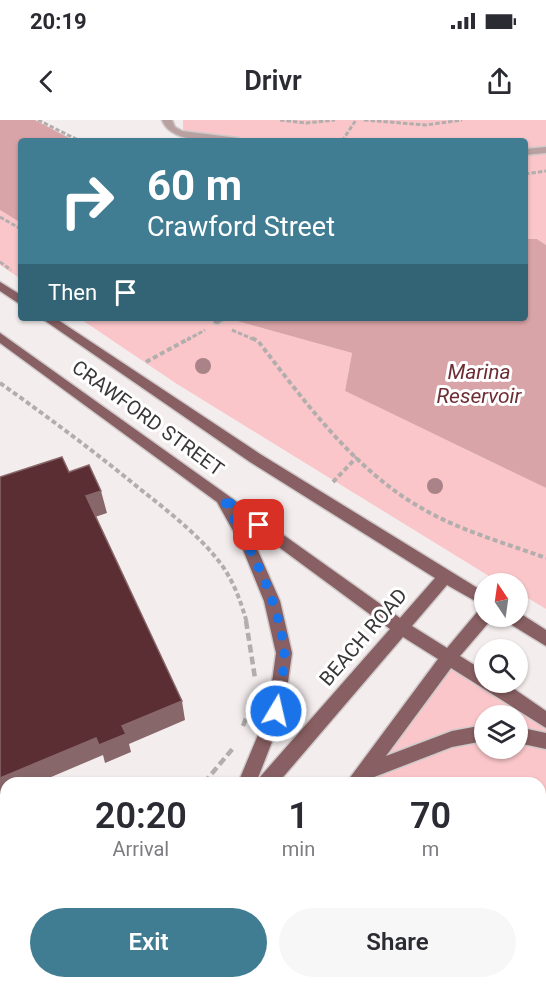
<!DOCTYPE html>
<html lang="en">
<head>
<meta charset="utf-8">
<style>
	body { margin:0; font-family:Roboto,sans-serif; background:#f7f7f7; color:#2b2b33; height:100vh; display:flex; flex-direction:column; font-size:22px; white-space:nowrap }
	* { box-sizing:border-box; margin:0 }
	p { font-size:20px; color:#7c7c81 }
	.icon { flex:none; width:33px; height:33px; fill:none; stroke:currentColor; stroke-width:2; stroke-linecap:round; stroke-linejoin:round }
	.map { position:relative; flex:1; overflow:hidden }
	.side { position:absolute; left:0px; top:657px; width:546px; height:212px; display:flex; flex-direction:column; background:#fff; border-radius:18px 18px 0 0; box-shadow:0 2px 4px #0004 }
	.side>* { flex:none }
	.top-card { position:absolute; left:18px; top:18px; width:510px; height:183px; border-radius:6px; box-shadow:0 2px 4px #0004; background:#407d93; color:#fff; overflow:hidden }
	.needle { width:39px; rotate:347deg }
	.tools { position:absolute; left:474px; top:453px; display:grid; gap:12px }
	.tools a { display:grid; place-items:center; width:54px; height:54px; border-radius:50%; background:#fff; box-shadow:0 2px 4px #0004; font-size:30px }
	.pin { position:absolute; display:grid; place-items:center; width:51px; height:51px; color:#fff; margin:-26px; border-radius:12px; box-shadow:0 3px 9px #0006 }
	.me { position:absolute; width:66px; margin:-33px; rotate:9deg; stroke-linejoin:round; filter:drop-shadow(0 0 4px #0008) }
	.turn { display:flex; align-items:center; gap:21px; height:126px; padding:0 30px; font-size:27px }
	.turn .icon { width:78px; height:78px; stroke-width:2.5 }
	.turn b { display:block; font-size:42px; line-height:51px }
	.then { display:flex; align-items:center; height:57px; padding:0 30px; background:#0003; gap:12px; font-size:22px }
	.eta { display:flex; justify-content:space-evenly; align-items:center; height:102px; text-align:center }
	.eta b { font-size:36px; font-weight:600; line-height:42px }
	.primary-button { display:flex; gap:12px; margin-top:auto; padding:12px 30px }
	.primary-button a { flex:1; height:69px; border-radius:36px; background:#407d93; color:#fff; font-size:24px; font-weight:600; line-height:69px; text-align:center }
	.primary-button a+a { background:#f7f7f7; color:#2b2b33 }
	.status { display:flex; justify-content:space-between; align-items:center; height:42px; padding:0 30px; background:#fff; direction:ltr }
	.status svg { height:16px; fill:currentColor }
	header { display:flex; justify-content:space-between; align-items:center; height:78px; padding:0 30px; background:#fff; font-size:27px; font-weight:600 }
	.map>svg:first-child { display:block }
	.green { fill:#fac6c9; fill-rule:evenodd }
	.water { fill:#d9a4a7 }
	.lines { fill:none; stroke-linecap:round; stroke-linejoin:round }
	.minor-casing { stroke:#cfc9c9; stroke-width:3 }
	.major-casing { stroke:#cfc9c9; stroke-width:3 }
	.path-far2 { stroke:#b3aeae; stroke-width:3; stroke-dasharray:4.5 2; stroke-linecap:butt }
	.path-far1 { stroke:#b3aeae; stroke-width:4; stroke-dasharray:5 3; stroke-linecap:butt }
	.path { stroke:#b3aeae; stroke-width:4.5; stroke-dasharray:8 4; stroke-linecap:butt }
	.minor { fill:#b9a1a2; fill-rule:evenodd }
	.major { fill:#885f62; fill-rule:evenodd }
	.tree { fill:#aa8388 }
	.shaded-wall { fill:#88676a }
	.building { fill:#5a2e32; stroke:#88676a; stroke-width:1.5 }
	.route { stroke:#1a73e8; stroke-width:10; stroke-dasharray:0 18 }
	.labels { text-anchor:middle; dominant-baseline:central; stroke-width:6; stroke-linejoin:round; paint-order:stroke }
	.street-label { font-size:20px; fill:#393737; stroke:#fff }
	.water-label { font-size:21px; font-style:italic; fill:#6e2c34; stroke:#fff }
</style>
</head>
<body>
<div class="status"><b>20:19</b><svg viewBox="0 0 49 12"><path d="M0 12V9h3v3zM5 12V6h3v6zM10 12V3h3v9zM15 12V0h3v12zM26 1h20v11H26zM47 4h2v5h-2z"/></svg></div>
<header><svg class="icon" aria-label="back" viewBox="0 0 24 24"><path d="M15 5l-7 7 7 7"/></svg>Drivr<svg class="icon" aria-label="share" viewBox="0 0 24 24"><path d="M12 15V3M7 8l5-5 5 5M5 13v7h14v-7"/></svg></header>
<div class="map">
<svg width="546" height="868" viewBox="0 0 546 868">
	<rect width="100%" height="100%" fill="#f4edee"/>
	<path class="green" d="M183,0H546V125L537,119H525V21H179L187,14L183,9Z
		M0,90L21,103V159L0,145Z
		M79,198H226L352,233L345,271L546,368V489L518,472V464L502,463L497,461L177,264Z
		M449,537L546,607V868H207L211,862H540V663H357ZM484,596H518V628H484Z"/>
	<path class="water" d="M0,0H35L75,21H21V103L0,90Z
		M525,119H537L546,125V368L345,271L352,233L226,198H525Z"/>
	<g class="lines">
		<g class="minor-casing">
			<path id="minor" d="M162,0H172L175,7L182,11L238,18L243,21C220,21 171,25 162,0Z
				M546,27V33L525,35V29Z
				M213,198H226L218,204L214,203Z"/>
		</g>
		<g class="major-casing">
			<path id="major" d="M0,162L21,175V185L0,171Z
				M41,198H55L260,334L484,472V486L447,465L412,506L447,528L478,491L484,490V496H492L490,501L460,536L484,551V562H504L546,591V608L451,548L386,636L452,611L484,605V621L452,627L369,659L366,663H346L438,539L403,517L278,663H257L260,657L390,509L242,400L255,424L280,481L292,533L284,591L256,663H238L268,591L276,533L264,481L241,425L217,382L0,223V213L400,498L435,458L250,342Z
				M518,492L546,510V526L505,501L503,496H518Z
				M518,607L546,613V629L518,623Z
				M96,862H118L116,868H94Z
				M199,862H221L219,868H197Z"/>
		</g>
		<path class="path-far2" d="M38,0L80,21
			M280,0L306,3L335,0
			M364,0L426,5L462,0
			M342,21L356,0
			M525,54L546,51
			M0,97L21,109
			M0,142L11,150
			M232,210L255,220
			M187,220L205,210"/>
		<path class="path-far1" d="M252,218L258,221C305,282 355,351 423,389C461,411 505,423 546,438
			M146,242L190,218
			M0,263C48,297 95,332 140,369C169,392 199,415 221,444C234,462 241,482 247,503
			M333,362L357,337"/>
		<path class="path" d="M246,501L255,558
			M243,606L252,582
			M204,663L234,627
			M28,868L33,862"/>
		<use href="#minor" class="minor"/>
		<use href="#major" class="major"/>
	</g>
	<g class="tree">
		<circle cx="203" cy="246" r="8"/>
		<circle cx="435" cy="366" r="8"/>
	</g>
	<path class="shaded-wall" d="M101,371L107,393L92,398L86,376Z
		M182,581L185,600L129,624L131,632L105,643L103,635L37,663H6V676L0,679V658Z"/>
	<path class="building" d="M62,337L69,352L89,345L101,371L86,376L182,581L122,606L126,614L99,625L96,618L0,658V357Z"/>
	<g class="lines">
		<path class="route" d="M259,405L222,377C247,422 279,479 284,531C286,550 278,573 276,591"/>
	</g>
	<g class="labels">
		<g class="street-label">
			<text transform="translate(148 298) rotate(36)">CRAWFORD STREET</text>
			<text transform="translate(363 517) rotate(-49)">BEACH ROAD</text>
		</g>
		<g class="water-label">
			<text x="479" y="252">Marina<tspan x="479" dy="24">Reservoir</tspan></text>
		</g>
	</g>
</svg>
<div class="tools">
<a><svg class="needle" viewBox="-14 -14 28 28"><path d="M0-13l5 13h-10z" fill="#e53935"/><path d="M0 13l5-13h-10z" fill="#7c7c81"/></svg></a>
<a><svg class="icon" aria-label="search" viewBox="0 0 24 24"><circle cx="10" cy="10" r="6"/><path d="M15 15l6 6"/></svg></a>
<a><svg class="icon" aria-label="layers" viewBox="0 0 24 24"><path d="M12 4l9 5-9 5-9-5zM3 14l9 5 9-5"/></svg></a>
</div>
<div class="pin" style="left:259px;top:405px;background:#d93025"><svg class="icon" aria-label="arrive" viewBox="0 0 24 24"><path d="M6 21V4h12l-3 4 3 4H6"/></svg></div>
<svg class="me" style="left:276px;top:591px" viewBox="-20 -20 40 40"><circle r="17" fill="#1a73e8" stroke="#fff" stroke-width="3"/><path d="M0-11L8 9 0 5-8 9z" fill="#fff"/></svg>
<div class="top-card">
<div class="turn"><svg class="icon" aria-label="right" viewBox="0 0 24 24"><path d="M7 20v-9h11M14 6l5 5-5 5"/></svg><div><b>60 m</b>Crawford Street</div></div>
<div class="then">Then<svg class="icon" aria-label="arrive" viewBox="0 0 24 24"><path d="M6 21V4h12l-3 4 3 4H6"/></svg></div>
</div>
<section class="side">
<div class="eta">
<div><b>20:20</b><p>Arrival</p></div>
<div><b>1</b><p>min</p></div>
<div><b>70</b><p>m</p></div>
</div>
<div class="primary-button"><a>Exit</a><a>Share</a></div>
</section>
</div>
</body>
</html>
